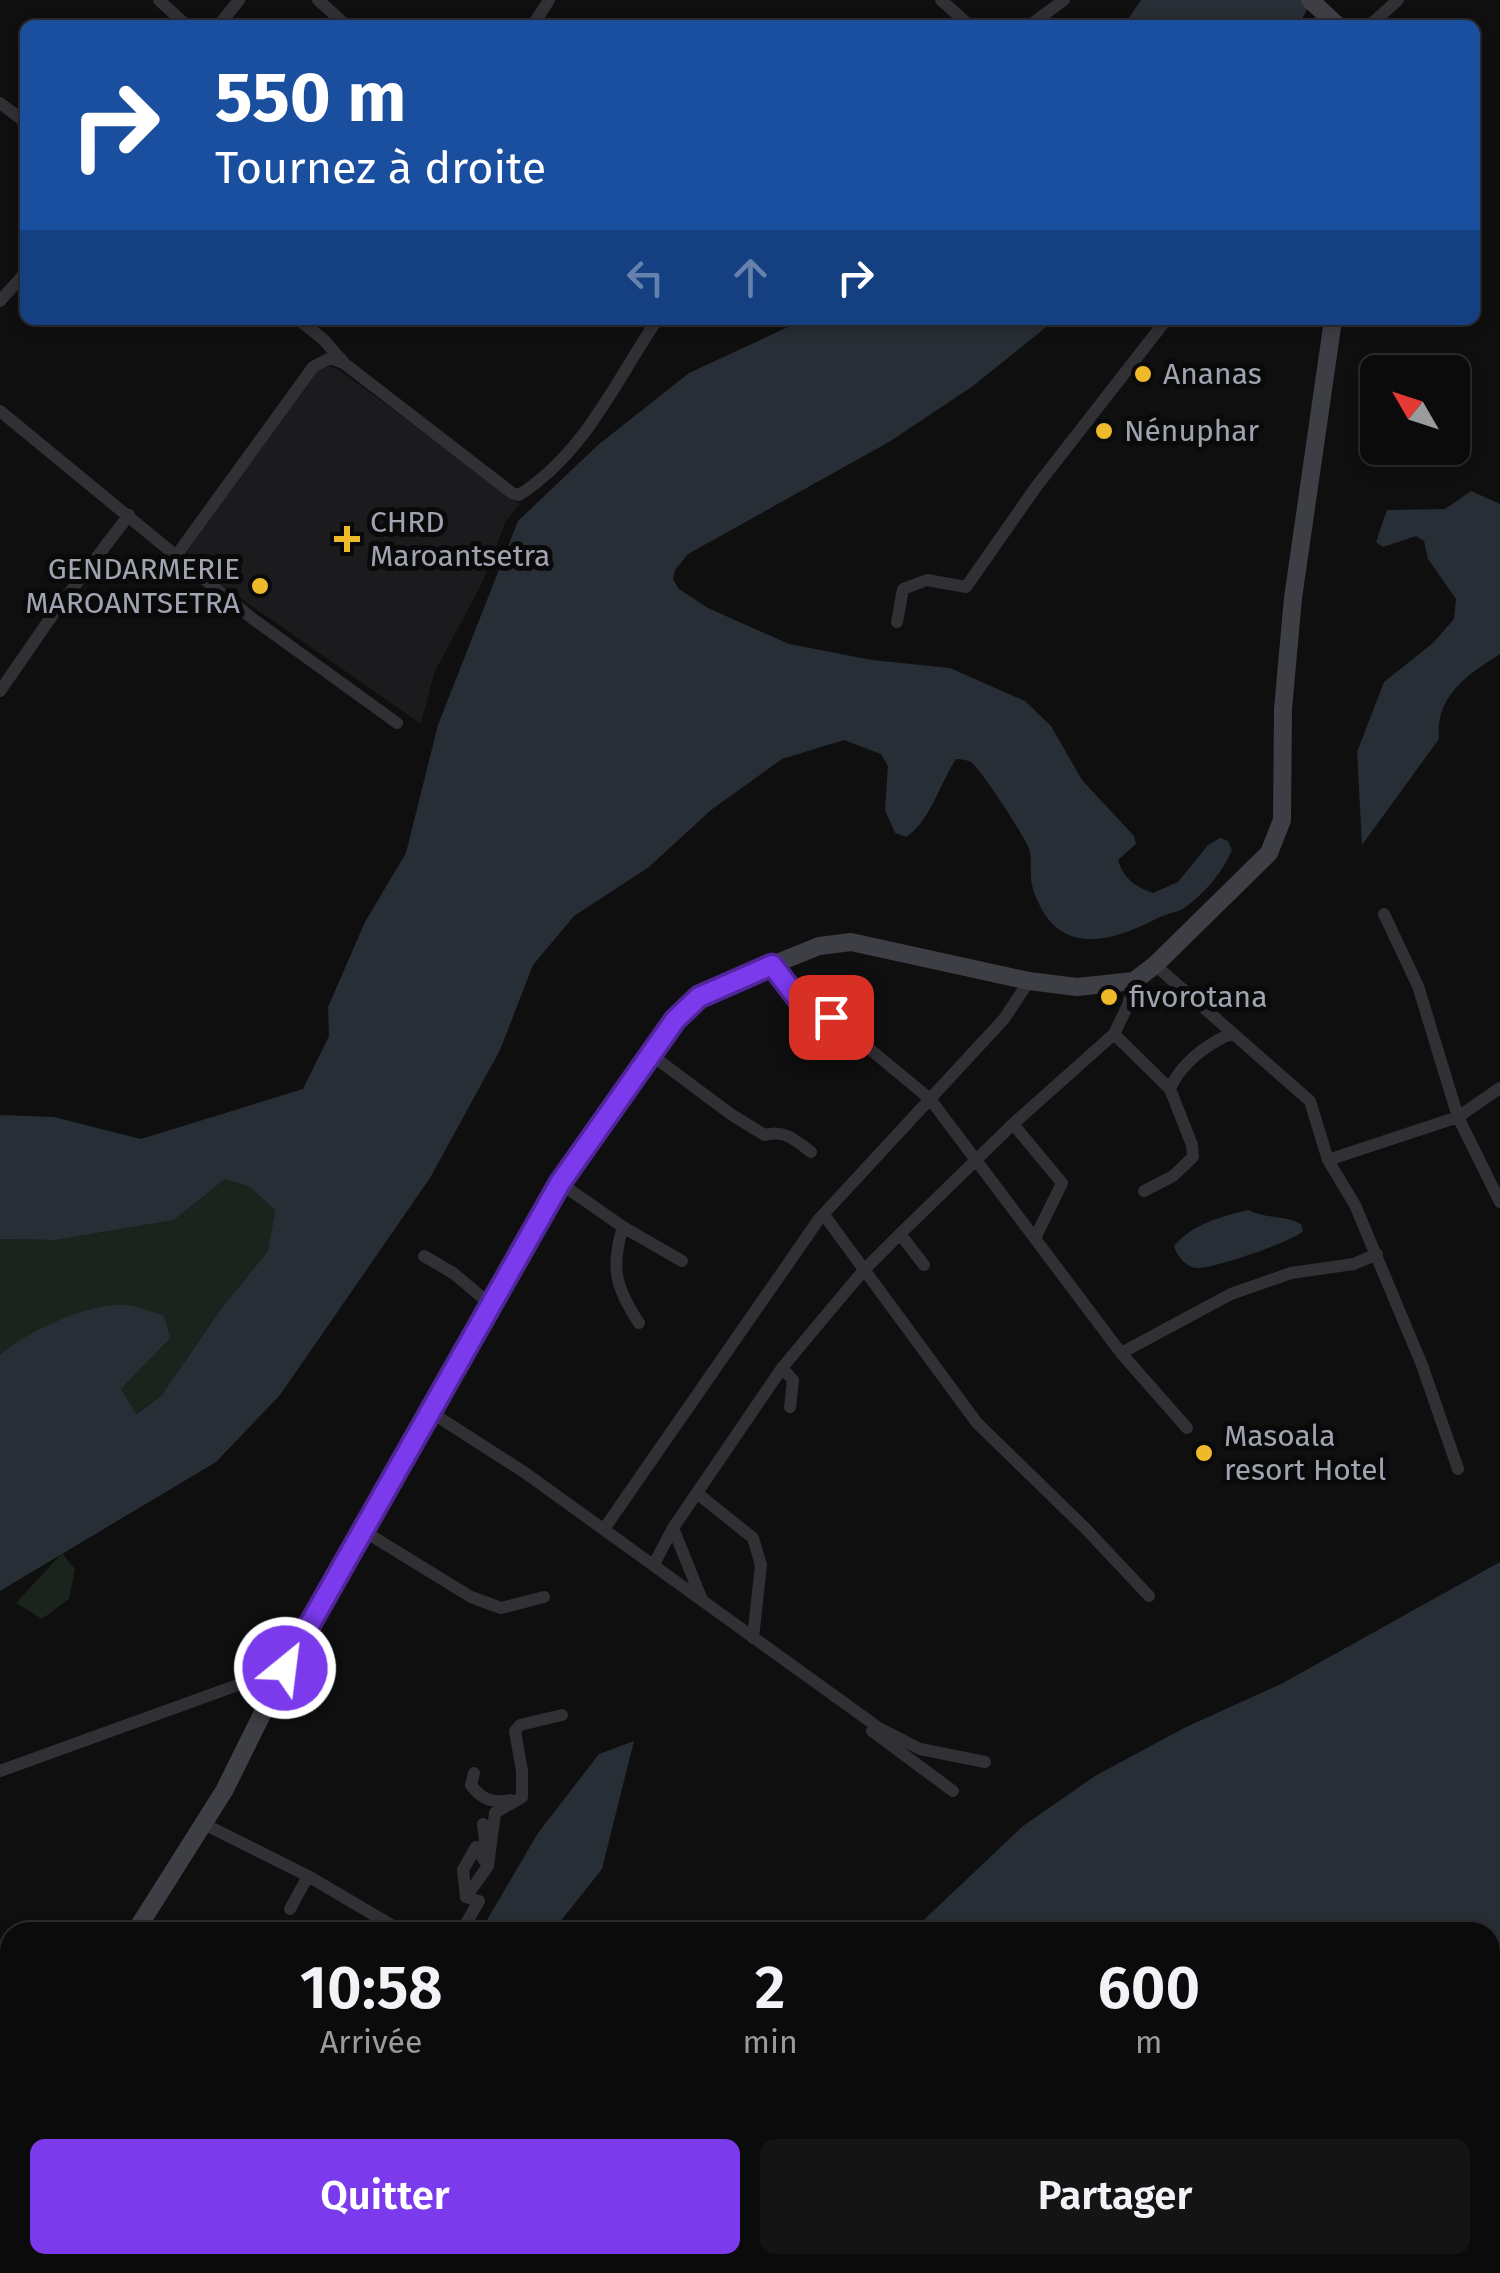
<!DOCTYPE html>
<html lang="fr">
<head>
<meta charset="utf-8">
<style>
	body { margin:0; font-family:"Fira Sans",sans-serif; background:#141415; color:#f1f3f6; height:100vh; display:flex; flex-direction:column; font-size:38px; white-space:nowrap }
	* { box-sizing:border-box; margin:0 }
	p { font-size:32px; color:#9a9b9d }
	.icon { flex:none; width:55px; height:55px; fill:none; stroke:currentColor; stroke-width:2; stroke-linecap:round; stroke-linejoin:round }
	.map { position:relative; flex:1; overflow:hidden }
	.side { position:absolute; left:0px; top:1922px; width:1500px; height:352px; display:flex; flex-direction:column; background:#0b0b0c; border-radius:30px 30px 0 0; box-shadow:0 5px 15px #0003,0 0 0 2px #2b2b2d }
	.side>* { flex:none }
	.guide { position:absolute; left:20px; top:20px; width:1460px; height:305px; border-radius:15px; box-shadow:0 5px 15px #0003,0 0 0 2px #2b2b2d; background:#1a4fa0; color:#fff; overflow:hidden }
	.needle { width:65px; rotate:309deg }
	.controls { position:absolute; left:1360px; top:355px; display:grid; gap:20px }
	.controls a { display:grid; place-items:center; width:110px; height:110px; border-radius:15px; background:#0b0b0c; box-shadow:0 5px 15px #0003,0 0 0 2px #2b2b2d; font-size:50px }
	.pin { position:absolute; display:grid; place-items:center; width:85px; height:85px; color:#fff; margin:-42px; border-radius:20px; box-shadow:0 5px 15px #0006 }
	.me { position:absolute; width:110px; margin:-55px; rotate:29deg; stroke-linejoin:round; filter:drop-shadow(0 0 8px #0008) }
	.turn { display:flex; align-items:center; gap:35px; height:210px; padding:0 30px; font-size:45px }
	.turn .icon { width:130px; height:130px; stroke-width:2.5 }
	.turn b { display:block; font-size:70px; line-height:85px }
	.lanes { display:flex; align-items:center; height:95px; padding:0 30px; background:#0003; justify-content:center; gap:50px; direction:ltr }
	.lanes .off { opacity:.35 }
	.eta { display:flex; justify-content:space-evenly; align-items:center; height:170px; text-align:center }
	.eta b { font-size:60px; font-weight:600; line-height:70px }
	.action { display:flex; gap:20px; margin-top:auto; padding:20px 30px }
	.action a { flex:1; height:115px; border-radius:15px; background:#7c3aed; color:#fff; font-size:40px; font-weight:600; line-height:115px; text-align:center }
	.action a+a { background:#141415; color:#f1f3f6 }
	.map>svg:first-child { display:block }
	.built { fill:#1b1b1d }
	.green { fill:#1b231d }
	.water { fill:#282e35 }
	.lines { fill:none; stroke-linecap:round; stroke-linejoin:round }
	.minor { stroke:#303035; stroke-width:12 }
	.secondary { stroke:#3e3f45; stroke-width:18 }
	.route-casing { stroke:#51269a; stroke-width:25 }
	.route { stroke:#7c3aed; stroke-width:18 }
	.poi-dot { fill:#eeba29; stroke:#0a0a0b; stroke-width:4 }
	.labels { text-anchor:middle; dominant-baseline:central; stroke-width:10; stroke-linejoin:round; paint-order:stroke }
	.poi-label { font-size:30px; fill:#a0a4b1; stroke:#0a0a0b; text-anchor:start }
</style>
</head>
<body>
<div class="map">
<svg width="1500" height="2273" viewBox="0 0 1500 2273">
	<rect width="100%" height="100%" fill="#0f0f10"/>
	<path class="built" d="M327,365L338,369L520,504L506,521L481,585L434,673L421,724L183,558L316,368Z"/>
	<path class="green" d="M225,1179L250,1187L275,1210L268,1251L221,1309L161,1396L135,1414L121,1389L169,1338L0,1355V1239L56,1240L174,1220Z
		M62,1553L75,1569L69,1599L42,1619L16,1603Z"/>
	<path class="water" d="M1141,0H1313L1298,25H1124Z
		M803,320H1055L973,386L889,442L688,554L675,570L673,579L679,589L708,608L789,644L872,660L950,668L1025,701L1051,726L1082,780L1134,836L1136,844L1118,860C1124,879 1134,886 1153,893L1178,882L1208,845L1220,838L1228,841L1232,850C1223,872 1204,894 1184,908C1176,913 1164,914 1156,919C1105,945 1055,956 1033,889C1029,876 1032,863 1030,851C1027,840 981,769 971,762C968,760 960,759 956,759C940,783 930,822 906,837L895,833L885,810L888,766L881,754L844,740L782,759L711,810L649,867L574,916L533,965L500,1050L430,1178L280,1395L216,1462L0,1591V1355C26,1332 90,1302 125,1305C138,1306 152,1312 164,1316L170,1338L121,1389L136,1414L161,1396L221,1309L268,1251L275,1210L250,1187L225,1179L174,1220L56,1240L0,1239V1115L54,1117L141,1139L303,1089L329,1036L328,1007L365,922L406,853L438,725L518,521L598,445L689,373Z
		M1471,491L1500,504V654C1467,675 1435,696 1439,739L1362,845L1357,752L1384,682L1433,643L1454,619L1456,599L1428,559L1424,541L1416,536L1383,547L1376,542L1387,510L1445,509Z
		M1248,1210C1266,1219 1284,1215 1301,1224L1303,1231C1293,1242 1209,1270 1196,1268C1185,1266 1177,1256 1174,1246C1191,1225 1222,1216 1248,1210Z
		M1500,1562V2273H648L654,2265H1490V1932H911L1023,1826L1095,1776L1184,1728L1281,1684Z
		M634,1741L602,1869L552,1932H480L538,1833L599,1754Z"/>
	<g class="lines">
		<path class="minor" d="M159,0L186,25
			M318,0L346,25
			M941,0L969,25
			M219,25L239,0
			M533,25L549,0
			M1030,25L1064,0
			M1370,25L1398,0
			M0,103L25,122
			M0,301L25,273
			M299,320L324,340L345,364L512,493L519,495C585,453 615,382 657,320
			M0,411L253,619L397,723
			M176,556L313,367L330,358L343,363
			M897,622L903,589L927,580L966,587L1036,487L1166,320
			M0,691L54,613L129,515
			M1384,914L1418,986L1458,1117L1500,1202
			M772,965L798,999L831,1017L930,1099L1121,1353L1187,1428
			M1155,965L1310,1101L1328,1160L1355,1205L1422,1365L1458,1469
			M1114,1034L1170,1089
			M650,1054L732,1115L765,1135C785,1129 796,1141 811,1152
			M1013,1124L1062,1183L1036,1236
			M1328,1160L1458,1117L1500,1088
			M560,1183L623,1227L682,1261
			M1144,1191L1173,1176L1193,1157L1192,1145L1170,1089C1180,1064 1206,1045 1230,1034
			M824,1215L977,1423L1086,1529L1149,1596
			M623,1227C610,1268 616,1288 639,1323
			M900,1234L924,1265
			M424,1256L453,1273L490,1304
			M1121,1353L1231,1294L1291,1273L1354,1264L1377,1254
			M782,1368L793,1380L790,1407
			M432,1413L524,1472L879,1728L920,1749L985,1762
			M698,1494L753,1538L761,1565L753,1638
			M604,1529L819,1219L1004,1019L1029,981
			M362,1530L471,1597L501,1608L544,1597
			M654,1564L673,1528
			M702,1600L673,1528L782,1368L816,1327L864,1270L900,1234L1013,1124L1114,1034L1128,1005L1134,981
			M872,1731L953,1791
			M0,1771L285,1668
			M474,1773L471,1785C481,1799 493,1804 510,1800
			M204,1824L308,1876L403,1932
			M466,1897L488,1866L483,1824
			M290,1909L308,1876
			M461,1932L479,1901L466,1897L463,1870L476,1847L488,1866L495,1813L522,1797V1771L515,1731L520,1725L562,1715"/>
		<path class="secondary" d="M1310,0L1337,25
			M135,1932L224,1791L285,1668L560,1183L675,1020L699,997L772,965L819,946L851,942L1029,981L1077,987L1134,981L1155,965L1269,853L1282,820L1283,709L1293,598L1333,320
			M0,2245L10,2215"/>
	</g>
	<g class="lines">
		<g class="route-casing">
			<path id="route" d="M285,1668L560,1183L675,1020L699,997L772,965L798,999L831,1017"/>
		</g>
		<use href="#route" class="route"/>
	</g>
	<g class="poi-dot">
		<circle cx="1143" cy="374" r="10"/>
		<circle cx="1104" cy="431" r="10"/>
		<path d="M342 524h10v10h10v10h-10v10h-10v-10h-10v-10h10z"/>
		<circle cx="260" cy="586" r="10"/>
		<circle cx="1109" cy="997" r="10"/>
		<circle cx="1204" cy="1453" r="10"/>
	</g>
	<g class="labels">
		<g class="poi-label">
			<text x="1163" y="374">Ananas</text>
			<text x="1124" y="431">Nénuphar</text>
			<text x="370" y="522">CHRD<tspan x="370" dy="34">Maroantsetra</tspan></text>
			<text x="240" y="569" text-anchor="end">GENDARMERIE<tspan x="240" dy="34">MAROANTSETRA</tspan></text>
			<text x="1129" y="997">fivorotana</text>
			<text x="1224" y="1436">Masoala<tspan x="1224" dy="34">resort Hotel</tspan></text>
		</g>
	</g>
</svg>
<div class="controls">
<a><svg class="needle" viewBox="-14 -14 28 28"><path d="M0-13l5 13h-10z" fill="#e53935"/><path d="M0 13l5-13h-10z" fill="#9a9b9d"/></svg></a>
</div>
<div class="pin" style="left:831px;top:1017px;background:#d93025"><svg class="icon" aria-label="arrive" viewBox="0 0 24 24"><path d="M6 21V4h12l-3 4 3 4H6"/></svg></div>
<svg class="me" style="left:285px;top:1668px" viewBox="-20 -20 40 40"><circle r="17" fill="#7c3aed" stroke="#fff" stroke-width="3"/><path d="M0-11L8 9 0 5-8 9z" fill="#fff"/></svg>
<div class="guide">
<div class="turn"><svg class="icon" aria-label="right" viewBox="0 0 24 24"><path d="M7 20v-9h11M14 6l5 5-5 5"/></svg><div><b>550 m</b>Tournez à droite</div></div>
<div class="lanes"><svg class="icon off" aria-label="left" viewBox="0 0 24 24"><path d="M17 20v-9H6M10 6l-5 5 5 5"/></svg><svg class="icon off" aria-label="ahead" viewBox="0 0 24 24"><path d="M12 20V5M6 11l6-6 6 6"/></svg><svg class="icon" aria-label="right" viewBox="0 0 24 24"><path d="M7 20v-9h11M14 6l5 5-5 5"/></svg></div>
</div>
<section class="side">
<div class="eta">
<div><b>10:58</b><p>Arrivée</p></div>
<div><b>2</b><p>min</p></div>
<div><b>600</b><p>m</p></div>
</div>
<div class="action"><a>Quitter</a><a>Partager</a></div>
</section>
</div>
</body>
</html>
